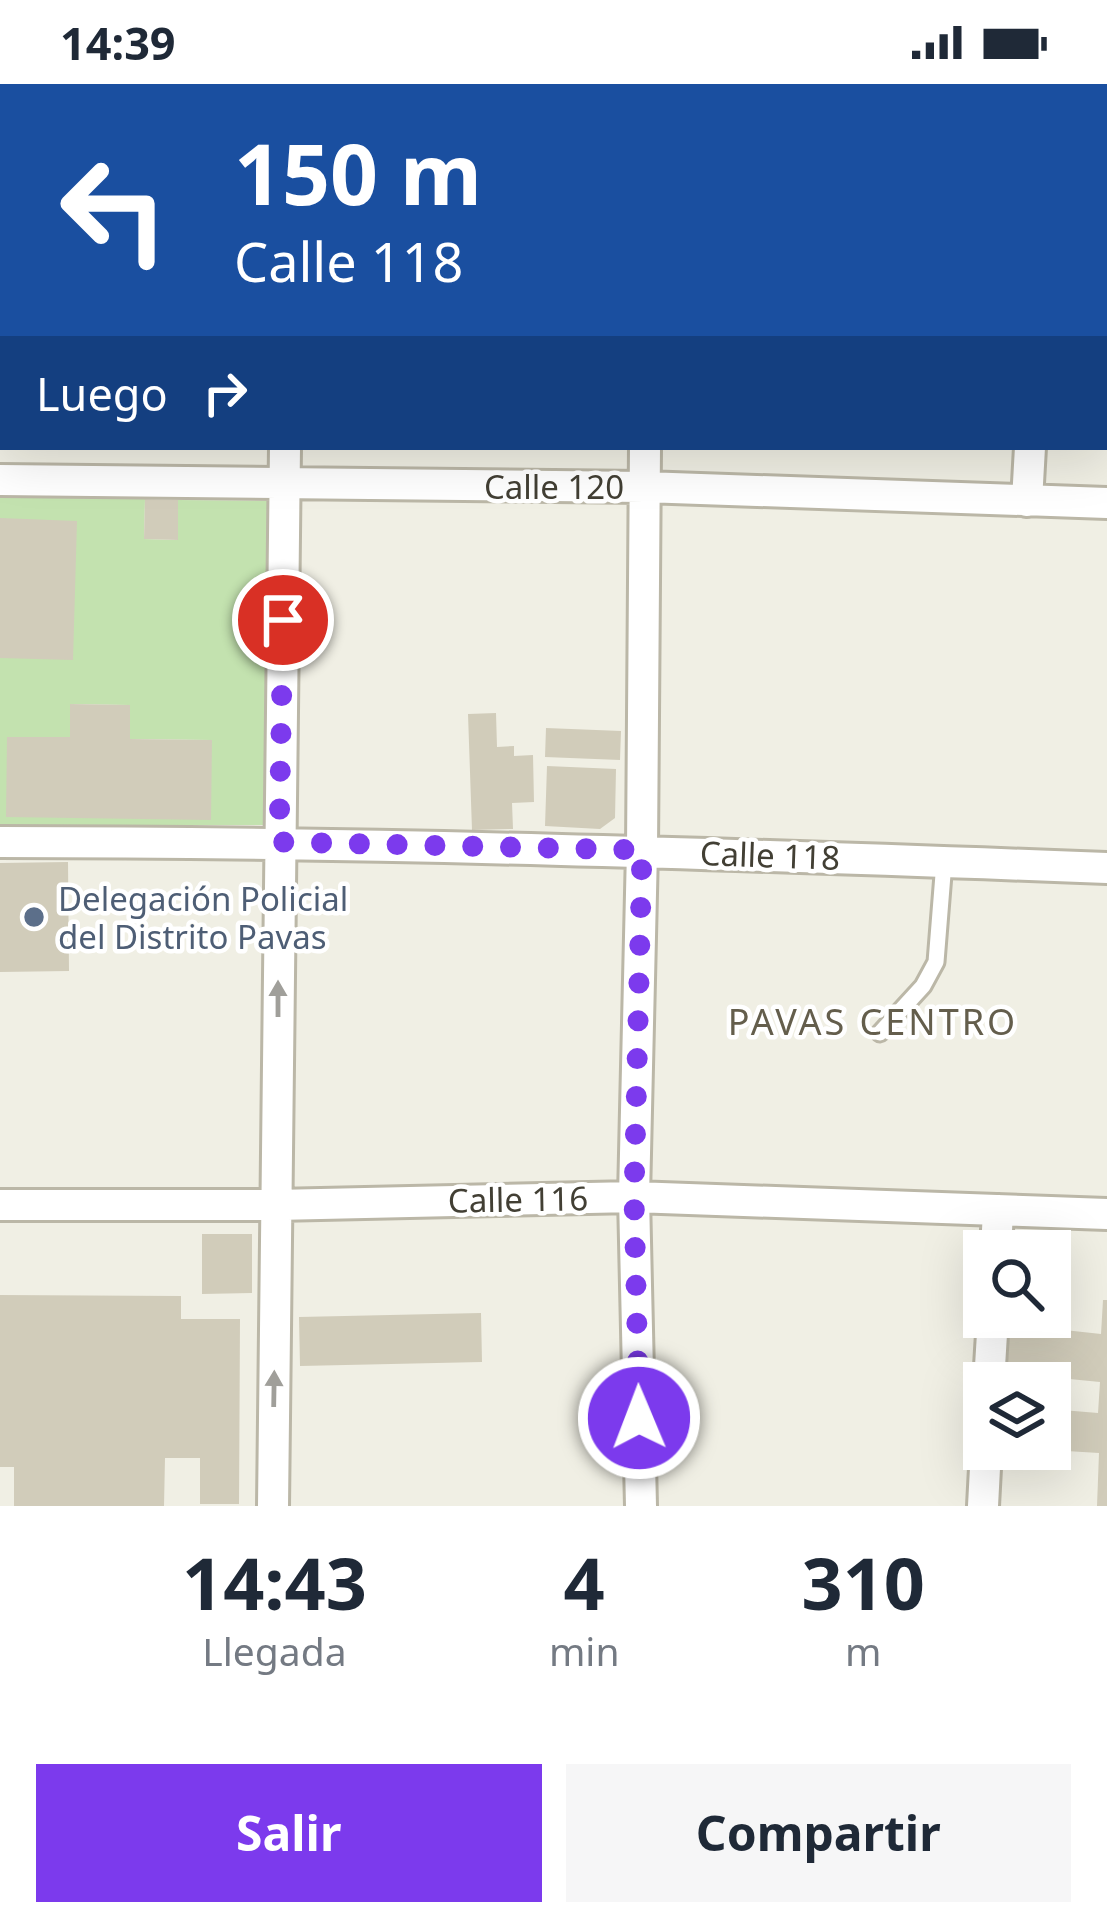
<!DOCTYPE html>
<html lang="es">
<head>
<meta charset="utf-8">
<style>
	body { margin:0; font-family:"Noto Sans",sans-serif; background:#f6f6f7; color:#1f2937; height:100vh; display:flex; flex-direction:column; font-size:45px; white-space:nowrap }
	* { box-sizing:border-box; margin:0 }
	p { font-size:39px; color:#747a83 }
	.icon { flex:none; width:66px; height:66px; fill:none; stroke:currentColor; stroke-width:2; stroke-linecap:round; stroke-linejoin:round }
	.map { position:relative; height:1422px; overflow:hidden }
	.panel { display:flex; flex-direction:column; background:#fff; flex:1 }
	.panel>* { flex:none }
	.top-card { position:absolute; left:0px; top:0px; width:1107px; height:366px; box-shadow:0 12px 48px #0002; background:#1a4fa0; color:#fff; overflow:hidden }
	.controls { position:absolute; left:963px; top:1146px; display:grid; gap:24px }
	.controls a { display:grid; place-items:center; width:108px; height:108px; border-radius:0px; background:#fff; box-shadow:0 12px 48px #0002; font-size:60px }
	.pin { position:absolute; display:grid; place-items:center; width:102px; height:102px; color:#fff; margin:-51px; border:6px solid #fff; border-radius:50%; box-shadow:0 3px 12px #0007 }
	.me { position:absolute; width:132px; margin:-66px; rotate:359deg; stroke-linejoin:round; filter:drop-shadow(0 0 9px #0008) }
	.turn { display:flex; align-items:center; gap:42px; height:252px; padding:0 36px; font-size:54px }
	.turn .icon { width:156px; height:156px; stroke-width:2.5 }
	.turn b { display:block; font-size:84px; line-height:102px }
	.then { display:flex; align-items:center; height:114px; padding:0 36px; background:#0003; gap:24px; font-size:45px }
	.eta { display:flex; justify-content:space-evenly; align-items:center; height:204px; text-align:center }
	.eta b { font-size:72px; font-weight:700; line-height:84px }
	.action { display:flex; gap:24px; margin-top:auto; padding:24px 36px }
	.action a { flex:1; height:138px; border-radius:0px; background:#7c3aed; color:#fff; font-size:48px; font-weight:700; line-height:138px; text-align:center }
	.action a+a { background:#f6f6f7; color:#1f2937 }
	.status { display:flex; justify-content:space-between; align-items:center; height:84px; padding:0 60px; background:#fff; direction:ltr }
	.status svg { height:33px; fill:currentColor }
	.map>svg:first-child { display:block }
	.green { fill:#c3e2af; fill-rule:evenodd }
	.building { fill:#d1ccba }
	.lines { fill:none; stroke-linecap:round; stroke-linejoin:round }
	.lane-casing { stroke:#bbb7a7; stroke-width:21 }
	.street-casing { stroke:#bbb7a7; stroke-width:36 }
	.lane { stroke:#fff; stroke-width:15 }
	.street { stroke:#fff; stroke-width:30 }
	.oneway { fill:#a09f9a }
	.route { stroke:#7c3aed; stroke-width:21; stroke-dasharray:0 37.8 }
	.service-dot { fill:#5c6f8a; stroke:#fff; stroke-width:4.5 }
	.labels { text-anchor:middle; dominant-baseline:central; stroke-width:9; stroke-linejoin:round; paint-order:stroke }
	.street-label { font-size:33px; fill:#423f34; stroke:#fff }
	.service-label { font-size:33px; fill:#4e5e75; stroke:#fff; text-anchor:start }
	.neighbourhood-label { font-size:36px; letter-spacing:3px; fill:#645e4c; stroke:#fff }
</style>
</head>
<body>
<div class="status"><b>14:39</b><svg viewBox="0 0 49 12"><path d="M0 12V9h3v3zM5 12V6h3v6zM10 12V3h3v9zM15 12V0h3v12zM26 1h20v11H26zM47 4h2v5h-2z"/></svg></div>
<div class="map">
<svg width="1107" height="1422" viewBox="0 0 1107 1422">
	<rect width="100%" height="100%" fill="#f0efe4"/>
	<path class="green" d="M0,56H3V363H248V366L0,365Z
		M0,413L145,415L144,455L177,456L178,416L270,417L265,741H0ZM71,620L129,621L130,655L211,656L7,733V653H70Z"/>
	<path class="building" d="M145,415L178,416V456L144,455Z
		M0,434L77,437L73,576L0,574Z
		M70,620L130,621V655L212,656L211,736L6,733L7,653H70Z
		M496,629L497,663L514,662V672L533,671L534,718L512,719L513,745L472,746L468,630Z
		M546,644L621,647L620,676L545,673Z
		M547,682L616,685L615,734L600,745L545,742Z
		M68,778L69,887L0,888V779Z
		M202,1150H252V1209L202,1210Z
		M0,1211L181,1212V1235H240L239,1420H200V1374H165L164,1422H14V1383H0Z
		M1103,1216H1107V1422H1097L1099,1369L1050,1366V1325L1098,1329L1100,1298L1007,1289L1010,1240L1101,1250Z
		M481,1229L482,1278L300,1282L299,1233Z"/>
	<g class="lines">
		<g class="lane-casing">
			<path id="lane" d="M880,949L923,902L936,878L944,778"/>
		</g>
		<g class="street-casing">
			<path id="street" d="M286,0V3
				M653,3V0
				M1021,3V0
				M0,33H3
				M1104,34H1107
				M0,396L644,403L1107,419
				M1027,417L1030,363
				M0,758C369,758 738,770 1107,784
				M0,1121H276L634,1113L1107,1130
				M996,1167L998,1126
				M989,1299L993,1233
				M273,1422L285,363
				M641,1422L634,1113L642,766L645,363
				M983,1422L986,1365"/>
		</g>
		<use href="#lane" class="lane"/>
		<use href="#street" class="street"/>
	</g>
	<defs><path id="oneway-solid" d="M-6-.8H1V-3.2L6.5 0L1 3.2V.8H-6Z" transform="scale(3)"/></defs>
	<g class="oneway">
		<use href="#oneway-solid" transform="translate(278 915) rotate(-90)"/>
		<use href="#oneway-solid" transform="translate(274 1305) rotate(-89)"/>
	</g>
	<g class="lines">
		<path class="route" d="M283,536L279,758L642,766L634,1113L639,1334"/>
	</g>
	<circle class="service-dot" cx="34" cy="833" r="12"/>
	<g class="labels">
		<g class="street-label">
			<text x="554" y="402">Calle 120</text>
			<text transform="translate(770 771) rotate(2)">Calle 118</text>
			<text transform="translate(518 1115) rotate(-1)">Calle 116</text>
		</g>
		<g class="service-label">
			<text x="58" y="814">Delegación Policial<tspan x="58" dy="38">del Distrito Pavas</tspan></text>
		</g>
		<g class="neighbourhood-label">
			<text x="873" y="937">PAVAS CENTRO</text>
		</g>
	</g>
</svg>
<div class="controls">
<a><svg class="icon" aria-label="search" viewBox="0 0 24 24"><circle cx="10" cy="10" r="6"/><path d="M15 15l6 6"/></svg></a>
<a><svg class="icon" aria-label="layers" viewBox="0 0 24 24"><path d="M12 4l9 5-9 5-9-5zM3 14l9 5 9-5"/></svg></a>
</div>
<div class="pin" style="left:283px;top:536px;background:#d93025"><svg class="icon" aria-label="arrive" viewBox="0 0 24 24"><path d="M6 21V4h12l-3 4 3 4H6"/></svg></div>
<svg class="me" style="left:639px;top:1334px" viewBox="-20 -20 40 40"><circle r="17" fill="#7c3aed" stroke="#fff" stroke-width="3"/><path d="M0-11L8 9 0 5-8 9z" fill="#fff"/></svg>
<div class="top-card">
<div class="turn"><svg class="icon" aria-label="left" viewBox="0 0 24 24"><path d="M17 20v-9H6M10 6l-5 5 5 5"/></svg><div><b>150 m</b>Calle 118</div></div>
<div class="then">Luego<svg class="icon" aria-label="right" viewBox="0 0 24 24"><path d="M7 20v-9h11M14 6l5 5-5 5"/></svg></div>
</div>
</div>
<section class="panel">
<div class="eta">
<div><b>14:43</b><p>Llegada</p></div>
<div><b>4</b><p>min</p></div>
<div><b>310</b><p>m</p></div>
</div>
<div class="action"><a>Salir</a><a>Compartir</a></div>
</section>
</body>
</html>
